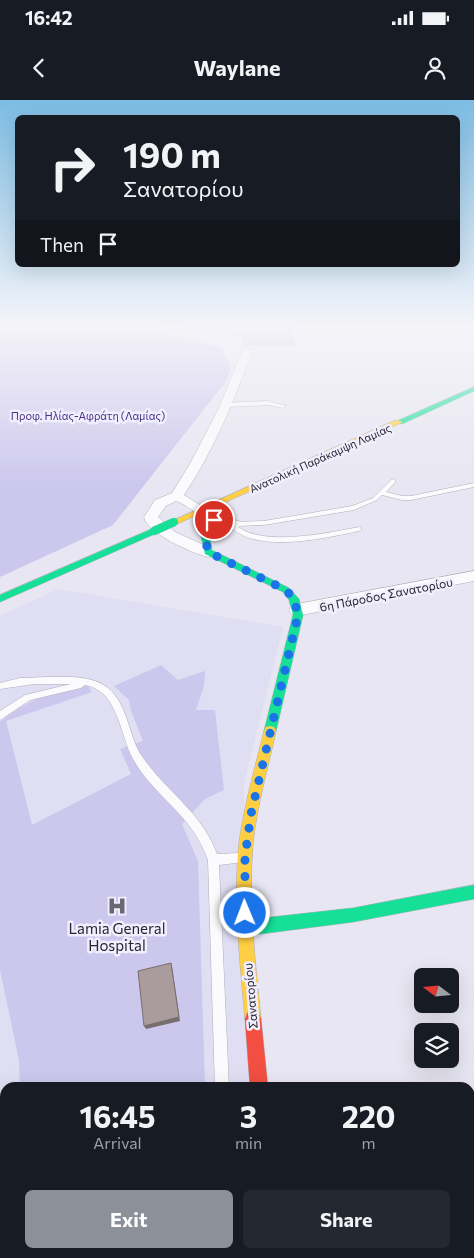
<!DOCTYPE html>
<html lang="en">
<head>
<meta charset="utf-8">
<style>
	body { margin:0; font-family:Commissioner,sans-serif; background:#242831; color:#f1f3f6; height:100vh; display:flex; flex-direction:column; font-size:19px; white-space:nowrap }
	* { box-sizing:border-box; margin:0 }
	p { font-size:16px; color:#9ea1a6 }
	.icon { flex:none; width:28px; height:28px; fill:none; stroke:currentColor; stroke-width:2; stroke-linecap:round; stroke-linejoin:round }
	.map { position:relative; flex:1; overflow:hidden }
	.drawer { position:absolute; left:0px; top:982px; width:475px; height:176px; display:flex; flex-direction:column; background:#171b24; border-radius:15px 15px 0 0; box-shadow:0 5px 20px #0002 }
	.drawer>* { flex:none }
	.guide { position:absolute; left:15px; top:15px; width:445px; height:152px; border-radius:8px; box-shadow:0 5px 20px #0002; background:#171b24; color:#f1f3f6; overflow:hidden }
	.needle { width:32px; rotate:286deg }
	.buttons { position:absolute; left:414px; top:868px; display:grid; gap:10px }
	.buttons a { display:grid; place-items:center; width:45px; height:45px; border-radius:8px; background:#171b24; box-shadow:0 5px 20px #0002; font-size:25px }
	.pin { position:absolute; display:grid; place-items:center; width:42px; height:42px; color:#fff; margin:-21px; border:2px solid #fff; border-radius:50%; box-shadow:0 1px 5px #0007 }
	.me { position:absolute; width:55px; margin:-28px; rotate:359deg; stroke-linejoin:round; filter:drop-shadow(0 0 4px #0008) }
	.turn { display:flex; align-items:center; gap:18px; height:105px; padding:0 25px; font-size:22px }
	.turn .icon { width:65px; height:65px; stroke-width:2.5 }
	.turn b { display:block; font-size:35px; line-height:42px }
	.then { display:flex; align-items:center; height:48px; padding:0 25px; background:#0003; gap:10px; font-size:19px }
	.eta { display:flex; justify-content:space-evenly; align-items:center; height:85px; text-align:center }
	.eta b { font-size:30px; font-weight:700; line-height:35px }
	.primary-button { display:flex; gap:10px; margin-top:auto; padding:10px 25px }
	.primary-button a { flex:1; height:58px; border-radius:8px; background:#8c9099; color:#fff; font-size:20px; font-weight:700; line-height:58px; text-align:center }
	.primary-button a+a { background:#242831; color:#f1f3f6 }
	.status { display:flex; justify-content:space-between; align-items:center; height:35px; padding:0 25px; background:#171b24; direction:ltr }
	.status svg { height:14px; fill:currentColor }
	header { display:flex; justify-content:space-between; align-items:center; height:65px; padding:0 25px; background:#171b24; font-size:22px; font-weight:700 }
	.map>svg:first-child { display:block }
	.built { fill:#e0def3 }
	.green { fill:#ccc7ed }
	.lines { fill:none; stroke-linecap:round; stroke-linejoin:round }
	.lane-casing { stroke:#afaeb8; stroke-width:1 }
	.street-casing { stroke:#afaeb8; stroke-width:1 }
	.fast-casing { stroke:#afaeb8; stroke-width:1 }
	.slow-casing { stroke:#afaeb8; stroke-width:1 }
	.jam-casing { stroke:#afaeb8; stroke-width:1 }
	.lane { fill:#fbfbfd; fill-rule:evenodd }
	.street { fill:#fbfbfd; fill-rule:evenodd }
	.fast { fill:#16e098; fill-rule:evenodd }
	.slow { fill:#ffcf43; fill-rule:evenodd }
	.jam { fill:#f24e42; fill-rule:evenodd }
	.fast-bridge-casing { stroke:#afaeb8; stroke-width:9; stroke-linecap:butt }
	.fast-bridge { stroke:#16e098; stroke-width:8 }
	.shaded-wall { fill:#776d6e }
	.building { fill:#aa9c9d; stroke:#776d6e }
	.route { stroke:#1a73e8; stroke-width:9; stroke-dasharray:0 16.2 }
	.labels { text-anchor:middle; dominant-baseline:central; stroke-width:5; stroke-linejoin:round; paint-order:stroke }
	.far-park-label { font-size:11px; fill:#493286; stroke:#f1effd }
	.far-street-label { font-size:11px; fill:#27262e; stroke:#f1effd }
	.street-label { font-size:12px; fill:#27262e; stroke:#f1effd }
	.near-poi-label { font-size:15px; fill:#27262e; stroke:#f1effd }
</style>
</head>
<body>
<div class="status"><b>16:42</b><svg viewBox="0 0 49 12"><path d="M0 12V9h3v3zM5 12V6h3v6zM10 12V3h3v9zM15 12V0h3v12zM26 1h20v11H26zM47 4h2v5h-2z"/></svg></div>
<header><svg class="icon" aria-label="back" viewBox="0 0 24 24"><path d="M15 5l-7 7 7 7"/></svg>Waylane<svg class="icon" aria-label="person" viewBox="0 0 24 24"><circle cx="12" cy="8" r="4"/><path d="M4 21q1-7 8-7t8 7"/></svg></header>
<div class="map">
<svg width="474" height="1158" viewBox="0 0 474 1158">
	<rect width="100%" height="100%" fill="#e7e6f2"/>
	<path class="built" d="M58,489L283,527L244,683L248,987L5,988V1154H265L266,1158H0V516Z"/>
	<path class="green" d="M0,225L49,227L55,225H161L165,233L221,248L231,267L227,280L113,425L0,477Z
		M185,225H293L295,246L243,245L242,237L188,231Z
		M161,565L178,580L205,571L204,586L196,610H215L224,690L205,699L182,724L198,761L205,987H20L19,960L0,870V622C23,603 57,586 88,586L92,592L6,621L32,725L131,674L120,649L143,641L131,611L129,600L114,586Z
		M25,1154H210V1158H25Z"/>
	<g class="lines">
		<g class="lane-casing">
			<path id="lane" d="M269,301L286,306L283,308L269,305L226,307L223,305L226,303Z
				M393,379L396,381L386,392L402,396H411L474,383V387L411,400H402L382,395L377,400L354,410L264,425L237,426C262,447 328,433 359,427L362,429L359,431C326,438 257,454 231,427V424L234,422L264,421L352,406L373,398L391,380Z
				M49,577C68,577 92,575 108,588C128,605 128,634 141,655C165,691 202,712 217,754L240,753L244,754L245,758L244,762L219,765L229,988H215L208,760C192,714 155,698 133,659C120,635 118,590 85,585L81,588L30,600L0,620V611L25,595L71,584H34L0,589V583L20,578Z
				M0,1093L5,1096V1154H10V1158H0Z
				M226,1154H242V1158H226Z"/>
		</g>
		<g class="street-casing">
			<path id="street" d="M247,248L252,251C234,301 214,350 184,395L219,417L239,421L241,424L239,427C213,434 198,409 176,401L166,406L158,417L175,432L213,449L216,452L213,455L208,457C192,453 148,434 144,417L155,400L172,393L191,362L219,308L242,251Z
				M474,471V481L297,516L291,514L289,510L291,506L297,504Z
				M260,1154H294L295,1158H261Z"/>
		</g>
		<g class="fast-casing">
			<path id="fast" d="M474,287V291L402,324L395,322Z
				M214,417L218,420L208,428L212,450L289,488L299,499L303,515L276,631L274,635L270,636L266,635L264,631L293,515L289,500L283,492L205,454L199,427Z
				M154,428L157,429V433L0,502V495Z
				M474,785V799L353,822L245,836L240,833L237,828L240,823L245,820L353,808Z"/>
		</g>
		<g class="slow-casing">
			<path id="slow" d="M396,320L403,322L177,424L174,425L170,422Z
				M270,626L274,627L276,631C268,668 257,705 253,743C248,801 255,861 261,919L259,925L253,927L247,925L245,919C240,861 233,801 239,743C244,705 255,668 264,631L266,627Z"/>
		</g>
		<g class="jam-casing">
			<path id="jam" d="M253,911L259,913L261,919L268,988H250L245,919L247,913Z"/>
		</g>
		<use href="#lane" class="lane"/>
		<use href="#street" class="street"/>
		<use href="#fast" class="fast"/>
		<use href="#slow" class="slow"/>
		<use href="#jam" class="jam"/>
		<g class="fast-bridge-casing">
			<path id="fast-bridge" d="M154,431L174,422"/>
		</g>
		<use href="#fast-bridge" class="fast-bridge"/>
	</g>
	<path class="shaded-wall" d="M171,863L172,867L180,921L146,929L144,926Z"/>
	<path class="building" d="M171,863L179,917L144,926L138,871Z"/>
	<linearGradient id="sky" x2="0" y2="1"><stop stop-color="#7dbce4"/><stop offset="0.58" stop-color="#f4f4f9"/><stop offset="1" stop-color="#f4f4f9" stop-opacity="0"/></linearGradient>
	<rect width="474" height="387" fill="url(#sky)"/>
	<g class="lines">
		<path class="route" d="M214,420L203,427L208,452L286,490L294,499L298,515L251,714L245,757V813"/>
	</g>
	<defs>
		<g id="hospital-bare" transform="scale(1.5)"><path d="M-5-5h3v3.5h4V-5h3V5h-3V1.5h-4V5h-3Z" fill="#6a6973" stroke="#f1effd" stroke-width="2.5" paint-order="stroke"/></g>
	</defs>
	<g fill-rule="evenodd">
		<use href="#hospital-bare" x="117" y="806"/>
	</g>
	<g class="labels">
		<g class="far-park-label">
			<text x="88" y="315">Προφ. Ηλίας-Αφράτη (Λαμίας)</text>
		</g>
		<g class="far-street-label">
			<text transform="translate(320 358) rotate(-24)">Ανατολική Παράκαμψη Λαμίας</text>
		</g>
		<g class="street-label">
			<text transform="translate(386 494) rotate(-11)">6η Πάροδος Σανατορίου</text>
			<text transform="translate(250 896) rotate(-95)">Σανατορίου</text>
		</g>
		<g class="near-poi-label">
			<text x="117" y="828">Lamia General<tspan x="117" dy="17">Hospital</tspan></text>
		</g>
	</g>
</svg>
<div class="buttons">
<a><svg class="needle" viewBox="-14 -14 28 28"><path d="M0-13l5 13h-10z" fill="#e53935"/><path d="M0 13l5-13h-10z" fill="#9ea1a6"/></svg></a>
<a><svg class="icon" aria-label="layers" viewBox="0 0 24 24"><path d="M12 4l9 5-9 5-9-5zM3 14l9 5 9-5"/></svg></a>
</div>
<div class="pin" style="left:214px;top:420px;background:#d93025"><svg class="icon" aria-label="arrive" viewBox="0 0 24 24"><path d="M6 21V4h12l-3 4 3 4H6"/></svg></div>
<svg class="me" style="left:245px;top:813px" viewBox="-20 -20 40 40"><circle r="17" fill="#1a73e8" stroke="#fff" stroke-width="3"/><path d="M0-11L8 9 0 5-8 9z" fill="#fff"/></svg>
<div class="guide">
<div class="turn"><svg class="icon" aria-label="right" viewBox="0 0 24 24"><path d="M7 20v-9h11M14 6l5 5-5 5"/></svg><div><b>190 m</b>Σανατορίου</div></div>
<div class="then">Then<svg class="icon" aria-label="arrive" viewBox="0 0 24 24"><path d="M6 21V4h12l-3 4 3 4H6"/></svg></div>
</div>
<section class="drawer">
<div class="eta">
<div><b>16:45</b><p>Arrival</p></div>
<div><b>3</b><p>min</p></div>
<div><b>220</b><p>m</p></div>
</div>
<div class="primary-button"><a>Exit</a><a>Share</a></div>
</section>
</div>
</body>
</html>
